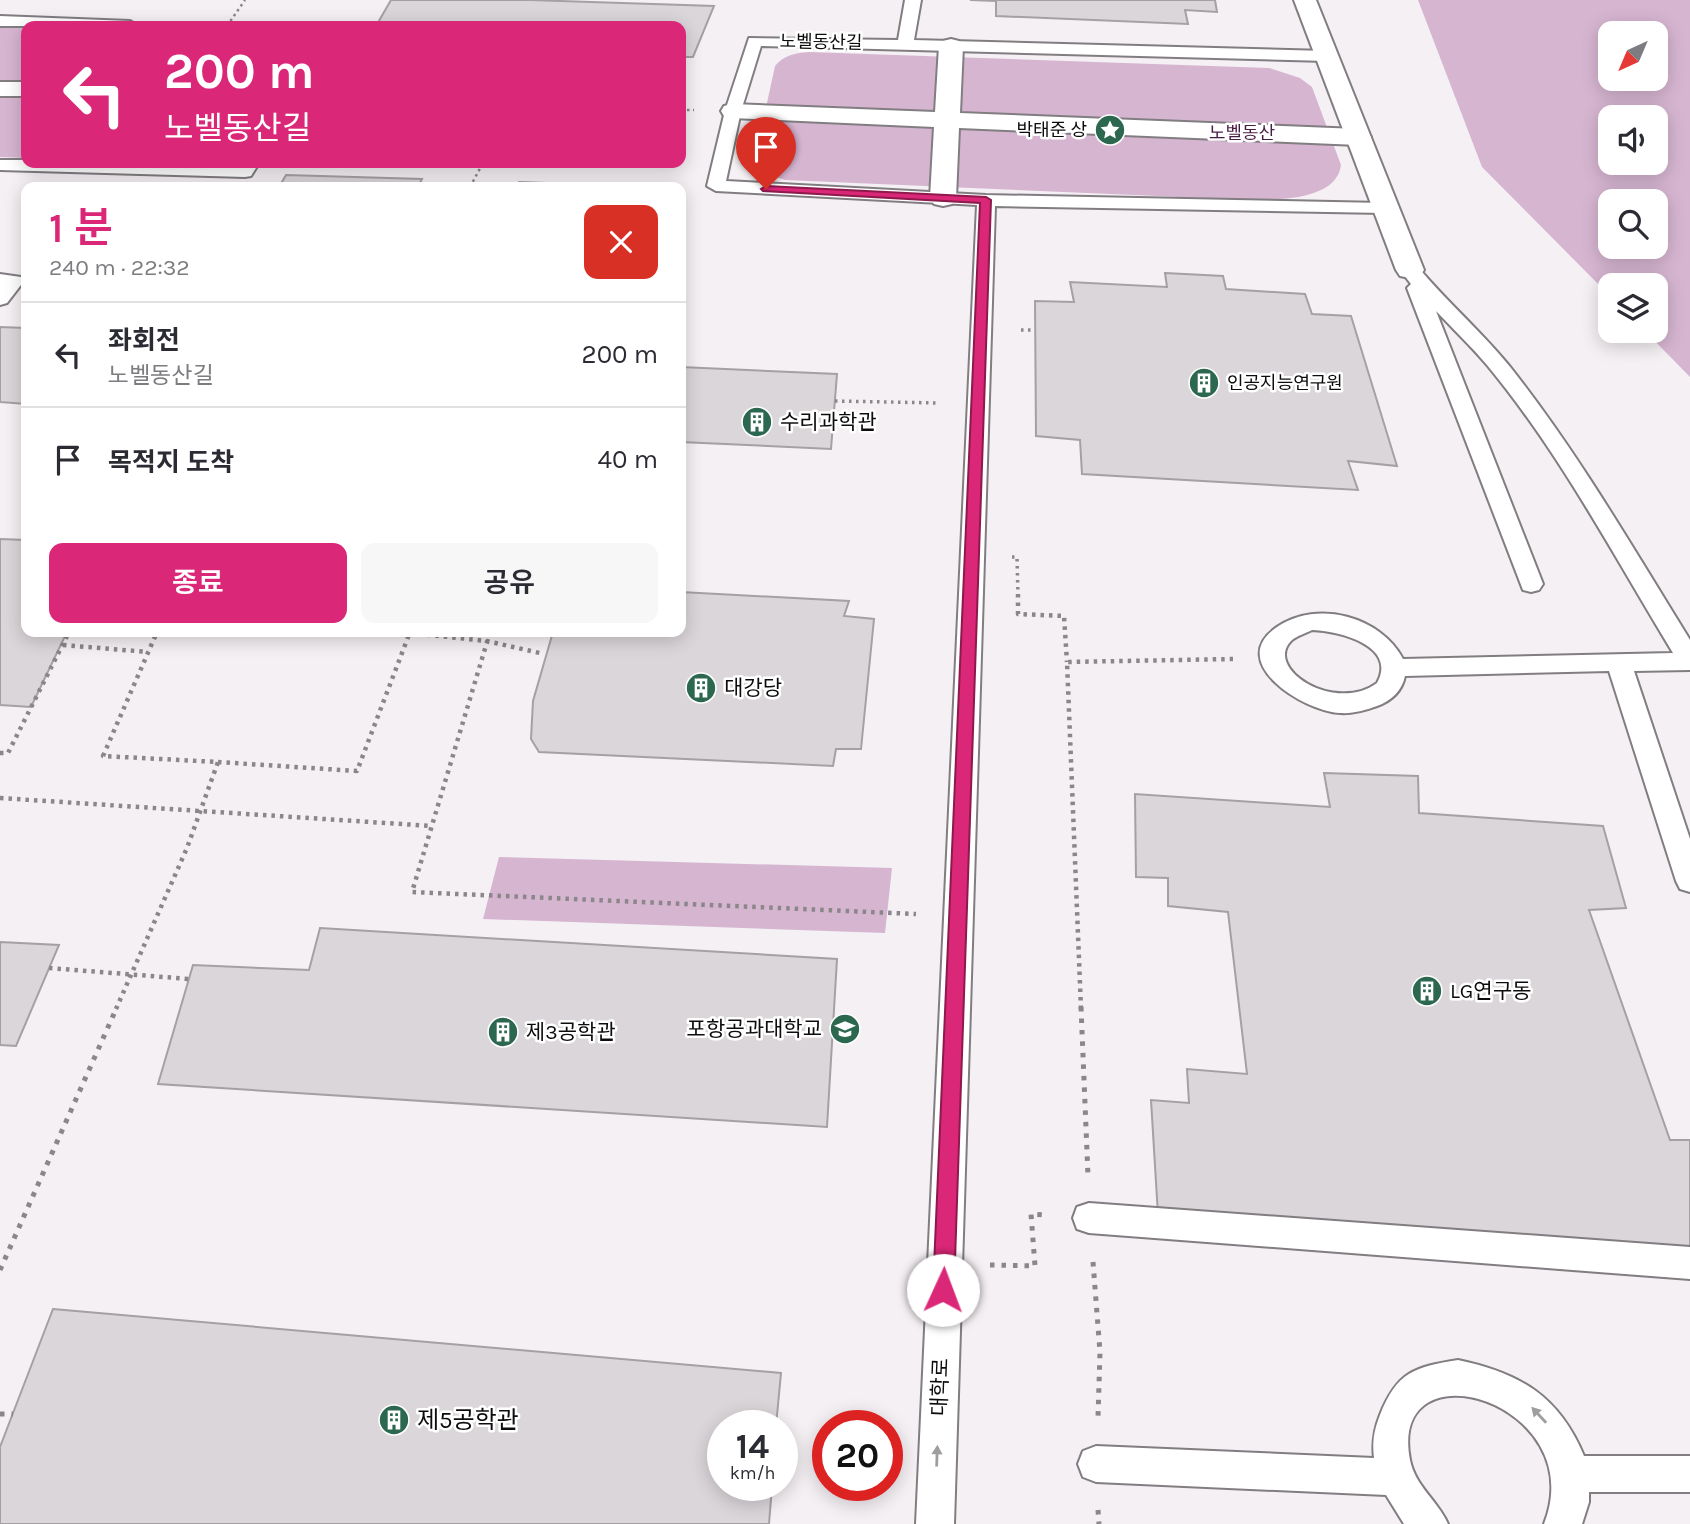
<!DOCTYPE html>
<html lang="ko">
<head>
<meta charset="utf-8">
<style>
	body { margin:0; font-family:Karla,"Noto Sans KR",sans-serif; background:#f7f7f7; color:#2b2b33; height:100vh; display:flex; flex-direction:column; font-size:26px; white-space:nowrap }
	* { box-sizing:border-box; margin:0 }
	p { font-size:23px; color:#7c7c81 }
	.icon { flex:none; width:38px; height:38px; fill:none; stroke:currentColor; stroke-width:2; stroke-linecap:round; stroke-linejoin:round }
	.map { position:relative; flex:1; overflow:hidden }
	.drawer { position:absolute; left:21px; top:182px; width:665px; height:455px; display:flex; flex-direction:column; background:#fff; border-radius:14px; box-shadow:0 4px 18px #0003 }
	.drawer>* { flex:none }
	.guide { position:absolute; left:21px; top:21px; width:665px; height:147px; border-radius:14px; box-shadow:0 4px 18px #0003; background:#db2777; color:#fff; overflow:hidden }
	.needle { width:46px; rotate:224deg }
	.controls { position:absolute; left:1598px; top:21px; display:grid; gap:14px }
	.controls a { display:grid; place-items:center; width:70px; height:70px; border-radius:14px; background:#fff; box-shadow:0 4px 18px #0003; font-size:35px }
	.speed { position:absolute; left:707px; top:1410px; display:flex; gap:14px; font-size:35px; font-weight:700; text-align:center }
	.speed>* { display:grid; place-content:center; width:91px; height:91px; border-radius:50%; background:#fff; box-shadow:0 4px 18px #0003; line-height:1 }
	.speed small { font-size:18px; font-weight:400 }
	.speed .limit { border:10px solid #d22; background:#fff; color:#111 }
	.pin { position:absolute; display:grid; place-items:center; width:60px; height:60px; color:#fff; margin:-72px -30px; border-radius:50% 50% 50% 0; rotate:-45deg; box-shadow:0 0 7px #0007 }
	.pin .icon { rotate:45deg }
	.me { position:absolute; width:77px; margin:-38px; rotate:2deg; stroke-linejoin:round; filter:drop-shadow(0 0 5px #0008) }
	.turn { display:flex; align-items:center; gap:24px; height:147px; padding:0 28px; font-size:32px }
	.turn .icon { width:91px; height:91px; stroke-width:2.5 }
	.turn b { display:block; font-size:49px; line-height:60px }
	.round { display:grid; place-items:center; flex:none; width:74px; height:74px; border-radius:14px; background:#f7f7f7 }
	.headline { display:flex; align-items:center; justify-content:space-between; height:119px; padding:0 28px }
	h1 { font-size:42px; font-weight:600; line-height:52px; color:#db2777 }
	.button { display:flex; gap:14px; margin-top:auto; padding:14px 28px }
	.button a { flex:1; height:80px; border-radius:14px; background:#db2777; color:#fff; font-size:28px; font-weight:600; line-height:80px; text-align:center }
	.button a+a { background:#f7f7f7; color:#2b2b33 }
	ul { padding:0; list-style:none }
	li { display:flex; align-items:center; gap:21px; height:105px; padding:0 28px; border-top:2px solid #e1e1e2 }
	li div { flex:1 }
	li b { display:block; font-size:26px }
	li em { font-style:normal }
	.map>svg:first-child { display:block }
	.green { fill:#d6b5d1; fill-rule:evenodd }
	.building { fill:#dbd6da; stroke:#a5a0a4; stroke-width:2 }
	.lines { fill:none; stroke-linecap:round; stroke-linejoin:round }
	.service-casing { stroke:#817d81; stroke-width:4 }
	.pedestrian-casing { stroke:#817d81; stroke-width:4 }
	.minor-casing { stroke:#817d81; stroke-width:4 }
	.path-far3 { stroke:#8a8689; stroke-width:2.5; stroke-dasharray:2.5 3.5; stroke-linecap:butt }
	.path-far2 { stroke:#8a8689; stroke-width:3.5; stroke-dasharray:2.5 4.5; stroke-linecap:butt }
	.path-far1 { stroke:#8a8689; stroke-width:4.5; stroke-dasharray:3.5 5; stroke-linecap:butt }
	.path { stroke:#8a8689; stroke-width:5; stroke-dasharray:4.5 7; stroke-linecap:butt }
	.service { fill:#fff; fill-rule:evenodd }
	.pedestrian { fill:#fff; fill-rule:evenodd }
	.minor { fill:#fff; fill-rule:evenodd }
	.oneway { fill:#9e9e9e }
	.route { fill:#db2777; stroke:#8e194d; stroke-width:2 }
	.labels { text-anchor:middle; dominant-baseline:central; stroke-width:5; stroke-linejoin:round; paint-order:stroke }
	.far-street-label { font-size:18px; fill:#0d0c0d; stroke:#fff }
	.far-poi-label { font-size:18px; fill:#0d0c0d; stroke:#fff; text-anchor:end }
	.far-park-label { font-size:18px; fill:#481d44; stroke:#fff }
	.poi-label { font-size:21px; fill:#0d0c0d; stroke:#fff; text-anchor:start }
	.street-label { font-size:21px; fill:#0d0c0d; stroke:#fff }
	.near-poi-label { font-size:24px; fill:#0d0c0d; stroke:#fff; text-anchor:start }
</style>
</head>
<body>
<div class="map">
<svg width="1690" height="1524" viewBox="0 0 1690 1524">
	<rect width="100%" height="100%" fill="#f5f0f4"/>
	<path class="green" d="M1418,0H1690V377L1645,331H1656V285H1610V296L1482,167ZM1610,33H1656V79H1610ZM1610,117H1656V163H1610ZM1610,201H1656V247H1610Z
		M0,27L26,28V158L0,157Z
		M809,52L1269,68L1300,78L1312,87L1341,165C1337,200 1278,200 1252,200L785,180L765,173L754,163L775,66C784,55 796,53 809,52Z
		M499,857L892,868L885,933L483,919Z"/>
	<path class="building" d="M391,0H530L714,6L693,57H681V26H376Z
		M970,0H1215L1217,12L1185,10L1188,24L996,16V1Z
		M286,175L422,179L418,187H279Z
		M519,182L659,187H517Z
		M1165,273L1223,276L1226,289L1305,294L1312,314L1351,316L1397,466L1348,461L1358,490L1082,474L1080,440L1036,436L1035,301L1074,302L1070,282L1167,287Z
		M0,327L26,328V404L0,402Z
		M681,367L837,374L831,449L681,442Z
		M0,539L26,540V632H67L31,707L0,705Z
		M681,592L849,601L844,616L874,619L861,749H836L833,766L539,752L531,739L533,701L553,632H681Z
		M1324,773L1418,776L1419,813L1603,826L1626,908L1589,910L1670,1140H1690V1253L1158,1215L1151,1100L1189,1103L1187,1069L1247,1074L1228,912L1168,906V878L1136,877L1135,794L1330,807Z
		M320,928L837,959L827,1127L158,1084L193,965L309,970Z
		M0,942L59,945L16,1046L0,1045Z
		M53,1309L781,1373L776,1426H723V1486H772L769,1524H0V1447Z"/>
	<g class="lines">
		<g class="service-casing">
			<path id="service" d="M905,0H921L914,40L1327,51L1335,56L1327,61L761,46L741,111L726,181L986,195L1384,203L1393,208L1384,213L995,206L954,1524H916L977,205L716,191L707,186L725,111L749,38L898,40Z
				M0,16L130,21L138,26H0Z
				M0,160H26V163L239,167L241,163H259L251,176L245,177L0,170Z
				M1410,264L1417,266C1446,301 1482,332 1511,368C1578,453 1633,548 1690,640V670L1634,671L1690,839V892L1680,889L1676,881L1609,671L1405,676C1402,691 1391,701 1377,706C1366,710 1353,714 1340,713C1303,711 1225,662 1277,627C1318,599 1381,617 1403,659L1673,653C1614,556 1560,453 1487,365C1471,346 1453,329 1436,311L1543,584L1539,590L1531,592L1523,590L1407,288L1411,284L1400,270ZM1312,630C1338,631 1398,645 1377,683C1335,714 1262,668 1292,640C1297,636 1306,633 1312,630Z
				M0,274L21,277L24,281L7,303L0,305Z
				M1089,1203L1690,1247V1279L1089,1233L1077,1229L1073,1218L1077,1207Z
				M1458,1360C1520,1373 1559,1396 1584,1456H1690V1492H1589V1502L1582,1524H1544C1592,1402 1387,1341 1410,1460C1415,1486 1438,1501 1448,1524H1404L1386,1495L1096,1482L1083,1477L1078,1464L1083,1451L1096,1446L1374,1458C1372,1442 1374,1430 1380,1415C1397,1372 1414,1367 1458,1360Z"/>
		</g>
		<g class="pedestrian-casing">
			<path id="pedestrian" d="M951,39L959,41L963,46L960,113L1358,129L1367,132L1371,137L1367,142L1358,145L959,128L956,198L952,204L943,206L934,204L930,198L934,127L733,118L724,116L721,111L724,106L733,104L935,112L939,46L943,41Z
				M0,82H26V96H0Z"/>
		</g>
		<g class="minor-casing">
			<path id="minor" d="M1294,0H1316L1424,270L1420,276L1410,278L1400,276L1396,270Z"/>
		</g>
		<path class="path-far3" d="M227,26L245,0
			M681,110H694
			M470,187L483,163"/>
		<path class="path-far2" d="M1021,330H1035
			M835,401L939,403
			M1012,557H1017L1018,596"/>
		<path class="path-far1" d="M1018,594V614L1064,616L1067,662
			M490,632L412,892L916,914
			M410,633L487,641L544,654
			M63,645L148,652
			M0,753H8L69,632
			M218,762L357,771L410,632
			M0,798L432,826
			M49,968L189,979
			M116,1009L187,848L218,762L103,756L157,632
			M1081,1009L1067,662L1233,659"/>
		<path class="path" d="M1081,1007L1088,1176
			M1093,1262L1100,1352L1098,1417
			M990,1265L1035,1266L1031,1214L1046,1215
			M0,1270L117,1007
			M0,1414H13
			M1098,1510L1099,1524"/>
		<use href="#service" class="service"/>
		<use href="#pedestrian" class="pedestrian"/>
		<use href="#minor" class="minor"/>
	</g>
	<defs><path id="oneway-solid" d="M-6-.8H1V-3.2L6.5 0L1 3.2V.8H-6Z" transform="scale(1.75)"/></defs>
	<g class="oneway">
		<use href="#oneway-solid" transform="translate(1539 1415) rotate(-133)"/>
		<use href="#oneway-solid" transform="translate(937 1456) rotate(-88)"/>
	</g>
	<path class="route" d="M766,186L986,197L991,200L954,1290L951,1296L943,1299L936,1296L933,1290L980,203L763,191L761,189Z"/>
	<defs>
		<g id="sight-disc" transform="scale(1.575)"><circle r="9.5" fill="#2c6750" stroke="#fff"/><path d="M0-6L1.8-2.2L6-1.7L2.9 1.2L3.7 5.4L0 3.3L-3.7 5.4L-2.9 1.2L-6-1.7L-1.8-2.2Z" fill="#fff"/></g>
		<g id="building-disc" transform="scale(1.575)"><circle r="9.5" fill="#2c6750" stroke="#fff"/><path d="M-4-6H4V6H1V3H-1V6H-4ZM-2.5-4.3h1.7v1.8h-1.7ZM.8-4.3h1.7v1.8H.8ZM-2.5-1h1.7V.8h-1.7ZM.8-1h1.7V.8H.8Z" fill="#fff"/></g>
		<g id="university-disc" transform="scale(1.575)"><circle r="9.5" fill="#2c6750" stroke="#fff"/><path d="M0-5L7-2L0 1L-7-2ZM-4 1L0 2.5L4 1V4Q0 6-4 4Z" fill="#fff"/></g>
	</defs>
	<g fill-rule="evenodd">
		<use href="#sight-disc" x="1110" y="130"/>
		<use href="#building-disc" x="1204" y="383"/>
		<use href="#building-disc" x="757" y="422"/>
		<use href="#building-disc" x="701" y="688"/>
		<use href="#building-disc" x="1427" y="991"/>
		<use href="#university-disc" x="845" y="1029"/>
		<use href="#building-disc" x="503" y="1032"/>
		<use href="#building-disc" x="394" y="1420"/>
	</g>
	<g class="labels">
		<g class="far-street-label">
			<text transform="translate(821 42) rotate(1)">노벨동산길</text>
		</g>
		<g class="far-poi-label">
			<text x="1087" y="130">박태준 상</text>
			<text x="1227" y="383" text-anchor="start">인공지능연구원</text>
		</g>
		<g class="far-park-label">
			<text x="1242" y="133">노벨동산</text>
		</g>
		<g class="poi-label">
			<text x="780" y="422">수리과학관</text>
			<text x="724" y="688">대강당</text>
			<text x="1450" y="991">LG연구동</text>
			<text x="822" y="1029" text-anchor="end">포항공과대학교</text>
			<text x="526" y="1032">제3공학관</text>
		</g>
		<g class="street-label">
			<text transform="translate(940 1387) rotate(-88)">대학로</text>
		</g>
		<g class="near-poi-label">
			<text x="417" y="1420">제5공학관</text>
		</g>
	</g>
</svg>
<div class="controls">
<a><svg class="needle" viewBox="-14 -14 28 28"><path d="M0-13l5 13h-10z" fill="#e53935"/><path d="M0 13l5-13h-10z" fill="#7c7c81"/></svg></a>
<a><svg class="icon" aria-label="sound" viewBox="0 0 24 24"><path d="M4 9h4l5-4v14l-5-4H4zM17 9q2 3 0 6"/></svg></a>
<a><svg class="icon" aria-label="search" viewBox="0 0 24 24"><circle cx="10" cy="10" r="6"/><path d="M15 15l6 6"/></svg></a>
<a><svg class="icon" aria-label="layers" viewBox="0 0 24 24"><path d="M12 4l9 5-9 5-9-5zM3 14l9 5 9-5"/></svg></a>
</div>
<div class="speed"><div>14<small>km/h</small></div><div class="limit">20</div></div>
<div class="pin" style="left:766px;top:189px;background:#d93025"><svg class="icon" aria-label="arrive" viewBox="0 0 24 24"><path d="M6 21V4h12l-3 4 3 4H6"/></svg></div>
<svg class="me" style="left:943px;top:1290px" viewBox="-20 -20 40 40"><circle r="19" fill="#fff"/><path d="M0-13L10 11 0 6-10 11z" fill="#db2777"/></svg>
<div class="guide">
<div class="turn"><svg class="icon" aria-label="left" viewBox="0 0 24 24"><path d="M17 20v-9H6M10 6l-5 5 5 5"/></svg><div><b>200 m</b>노벨동산길</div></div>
</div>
<section class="drawer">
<div class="headline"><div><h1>1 분</h1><p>240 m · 22:32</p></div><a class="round" style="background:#d93025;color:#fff"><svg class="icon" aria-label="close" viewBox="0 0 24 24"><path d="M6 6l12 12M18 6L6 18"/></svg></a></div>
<ul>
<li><svg class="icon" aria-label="left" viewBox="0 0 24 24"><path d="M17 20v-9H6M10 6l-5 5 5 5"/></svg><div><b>좌회전</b><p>노벨동산길</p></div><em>200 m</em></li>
<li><svg class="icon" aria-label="arrive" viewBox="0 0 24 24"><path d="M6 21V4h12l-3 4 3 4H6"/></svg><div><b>목적지 도착</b></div><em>40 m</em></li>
</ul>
<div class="button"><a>종료</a><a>공유</a></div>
</section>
</div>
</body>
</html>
